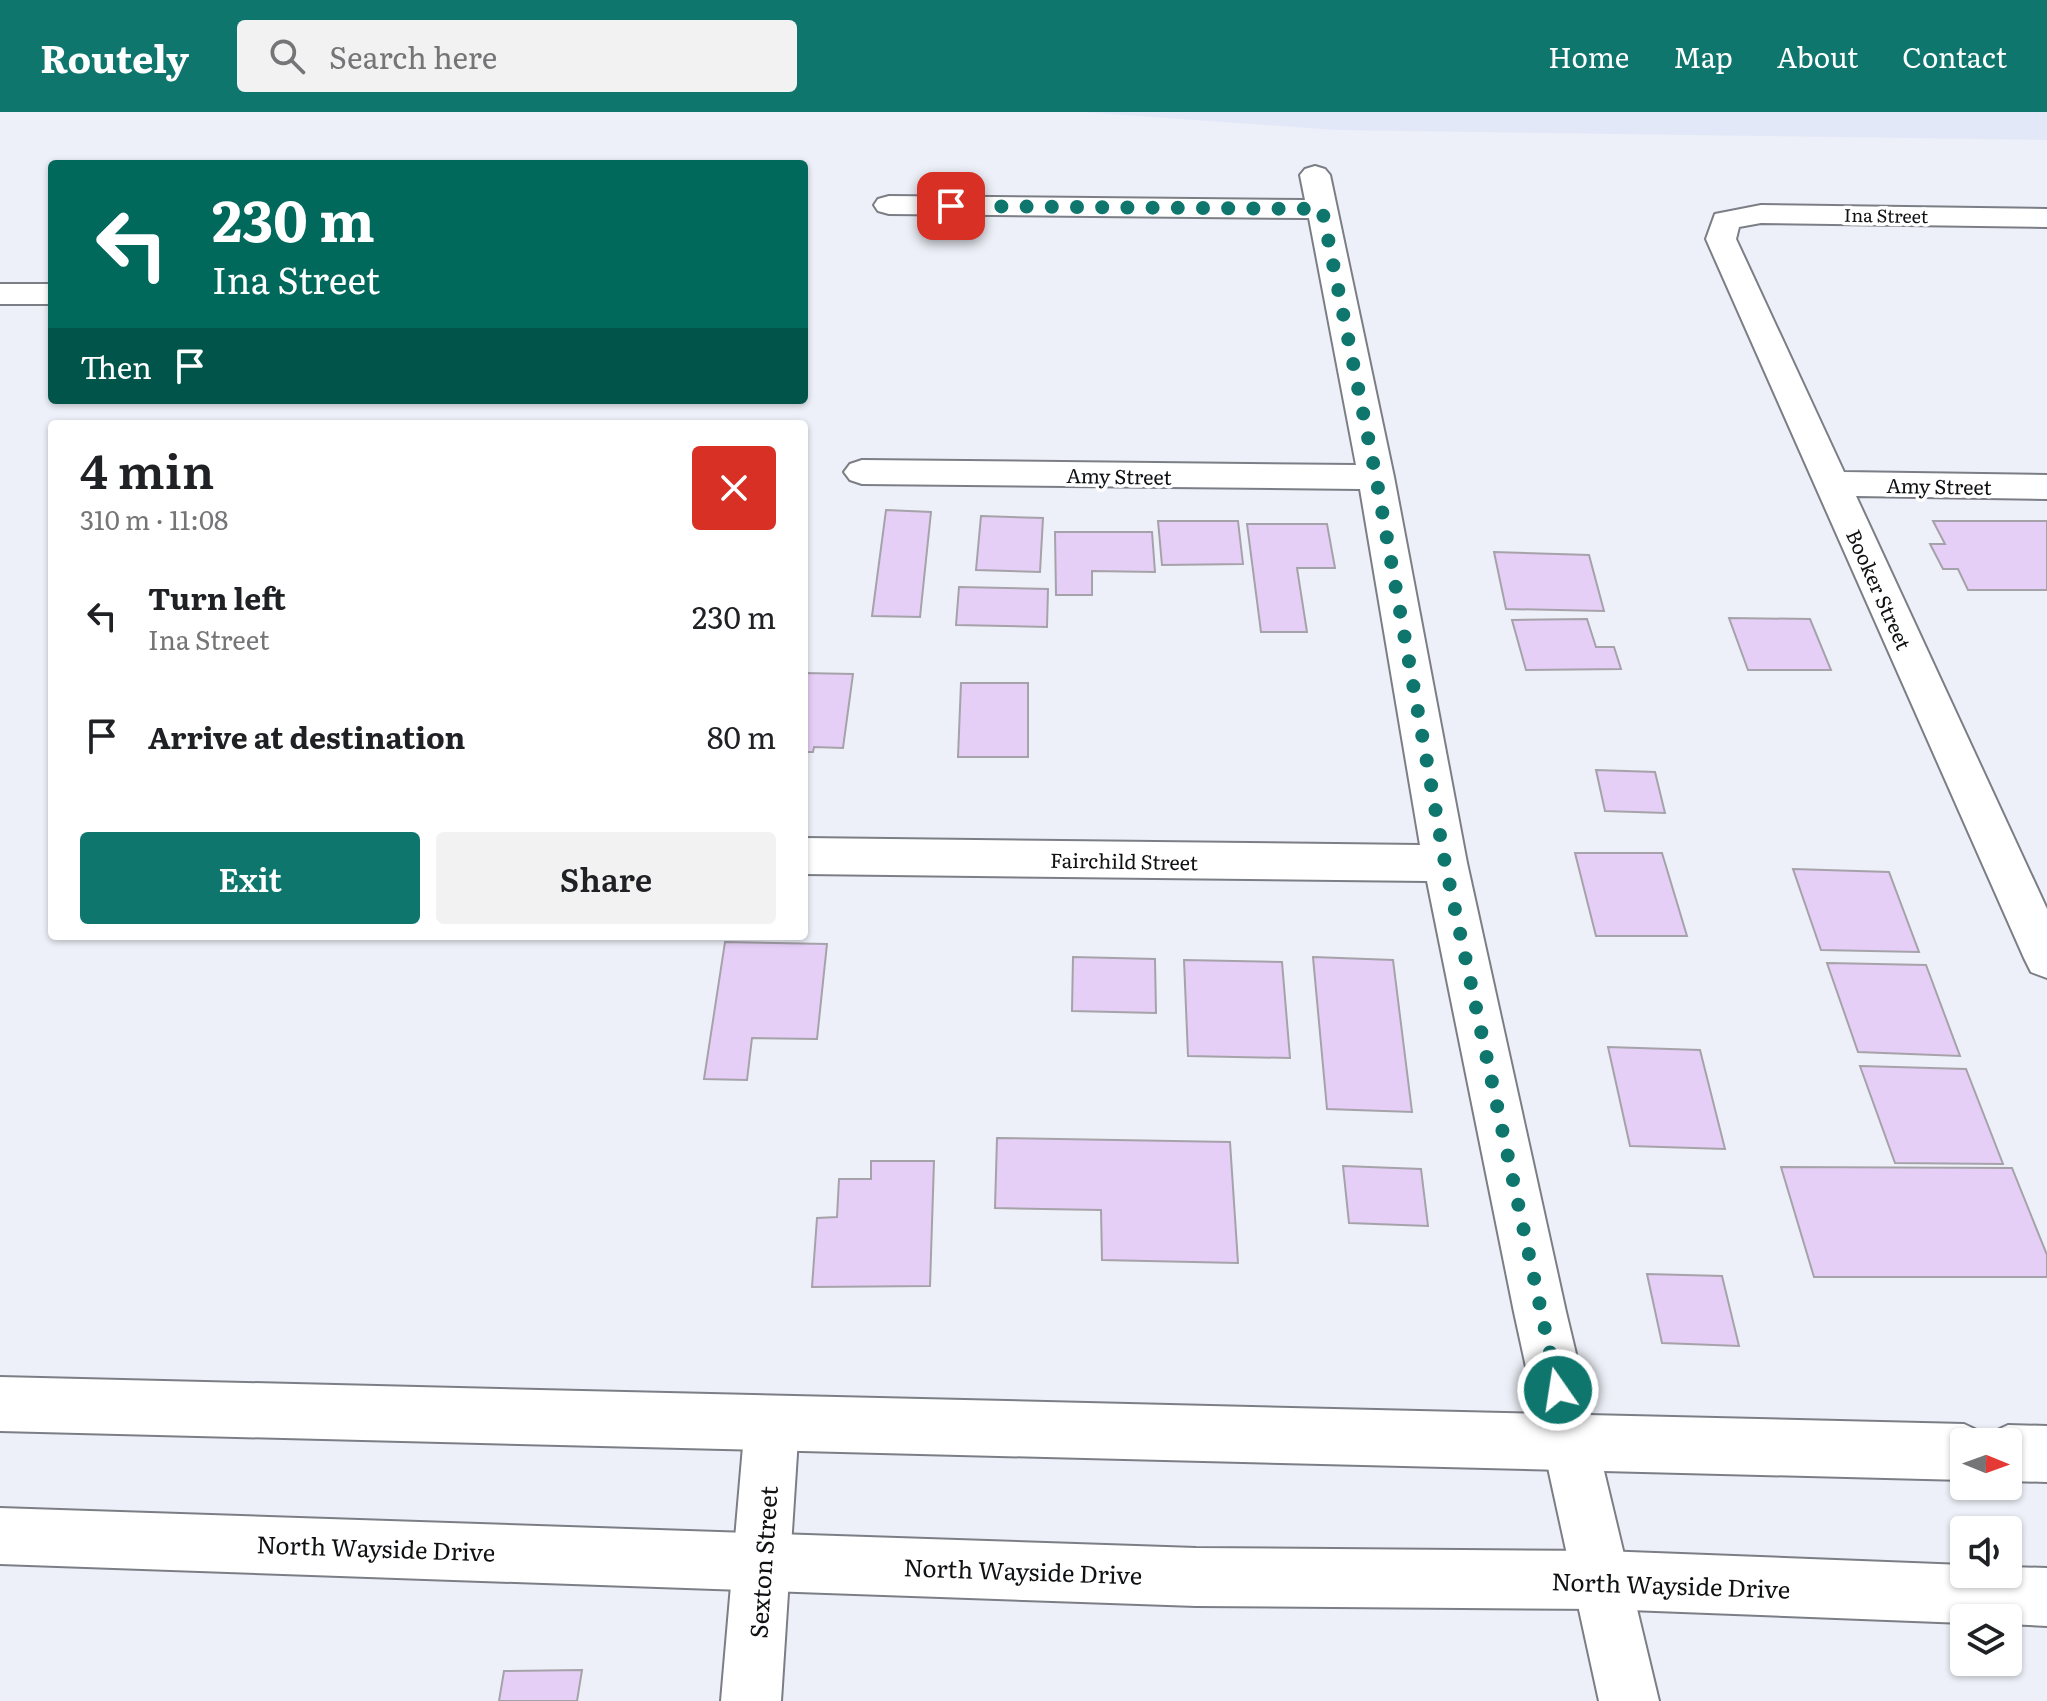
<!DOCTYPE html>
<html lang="en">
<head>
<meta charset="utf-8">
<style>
	body { margin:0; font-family:Literata,serif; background:#f2f2f2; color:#202124; height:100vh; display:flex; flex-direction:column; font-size:30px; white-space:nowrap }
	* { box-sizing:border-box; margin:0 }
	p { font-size:26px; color:#757577 }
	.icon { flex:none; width:44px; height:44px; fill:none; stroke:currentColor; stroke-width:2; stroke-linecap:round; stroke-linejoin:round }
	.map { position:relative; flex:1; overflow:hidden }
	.details { position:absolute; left:48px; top:308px; width:760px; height:520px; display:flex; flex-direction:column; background:#fff; border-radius:8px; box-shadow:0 2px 6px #0004 }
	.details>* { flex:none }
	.top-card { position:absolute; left:48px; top:48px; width:760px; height:244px; border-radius:8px; box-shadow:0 2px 6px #0004; background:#00695c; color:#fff; overflow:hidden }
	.needle { width:52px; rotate:91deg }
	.tools { position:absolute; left:1950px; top:1316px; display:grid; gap:16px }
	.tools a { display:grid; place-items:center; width:72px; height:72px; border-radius:8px; background:#fff; box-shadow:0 2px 6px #0004; font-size:40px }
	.pin { position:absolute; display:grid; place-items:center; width:68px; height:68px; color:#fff; margin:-34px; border-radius:16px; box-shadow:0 4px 12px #0006 }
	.me { position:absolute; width:88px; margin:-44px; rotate:347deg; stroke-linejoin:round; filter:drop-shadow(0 0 6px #0008) }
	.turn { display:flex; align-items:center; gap:28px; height:168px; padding:0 32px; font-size:36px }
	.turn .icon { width:104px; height:104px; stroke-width:2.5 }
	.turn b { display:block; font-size:56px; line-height:68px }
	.then { display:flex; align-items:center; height:76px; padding:0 32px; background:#0003; gap:16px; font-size:30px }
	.round { display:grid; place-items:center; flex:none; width:84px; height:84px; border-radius:8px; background:#f2f2f2 }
	.headline { display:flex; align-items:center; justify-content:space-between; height:136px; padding:0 32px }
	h1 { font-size:48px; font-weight:600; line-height:60px }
	.primary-button { display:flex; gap:16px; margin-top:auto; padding:16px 32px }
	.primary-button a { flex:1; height:92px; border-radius:8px; background:#0f766e; color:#fff; font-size:32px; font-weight:600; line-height:92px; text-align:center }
	.primary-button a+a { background:#f2f2f2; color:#202124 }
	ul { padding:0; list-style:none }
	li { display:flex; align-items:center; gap:24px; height:120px; padding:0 32px }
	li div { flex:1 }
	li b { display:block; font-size:30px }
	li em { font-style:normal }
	header { display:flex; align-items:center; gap:48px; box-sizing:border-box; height:112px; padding:0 40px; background:#0f766e; color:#fff }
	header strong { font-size:38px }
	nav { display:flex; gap:44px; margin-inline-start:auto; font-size:28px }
	.search { width:560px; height:72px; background:#f2f2f2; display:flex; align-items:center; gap:20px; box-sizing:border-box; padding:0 28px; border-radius:8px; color:#757577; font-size:30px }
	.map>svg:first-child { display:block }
	.built { fill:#e3e8f8 }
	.building { fill:#e6cff7; stroke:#a6a2a9; stroke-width:2 }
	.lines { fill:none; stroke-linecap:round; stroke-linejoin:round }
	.minor-casing { stroke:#7b7e85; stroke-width:4 }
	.secondary-casing { stroke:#7b7e85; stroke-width:4 }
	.minor { fill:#fff; fill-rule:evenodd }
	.secondary { fill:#fff; fill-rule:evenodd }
	.route { stroke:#0f766e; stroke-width:14; stroke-dasharray:0 25.2 }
	.labels { text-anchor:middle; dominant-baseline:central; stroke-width:7; stroke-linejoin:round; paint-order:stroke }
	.far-street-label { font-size:18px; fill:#101113; stroke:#fff }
	.street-label { font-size:20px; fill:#101113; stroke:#fff }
	.near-street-label { font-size:24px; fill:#101113; stroke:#fff }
</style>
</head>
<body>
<header>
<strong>Routely</strong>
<div class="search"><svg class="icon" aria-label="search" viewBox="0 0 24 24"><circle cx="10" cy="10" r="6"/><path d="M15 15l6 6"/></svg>Search here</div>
<nav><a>Home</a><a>Map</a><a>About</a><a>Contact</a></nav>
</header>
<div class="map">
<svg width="2047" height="1589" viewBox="0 0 2047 1589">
	<rect width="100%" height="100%" fill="#edf0f8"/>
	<path class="built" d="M1082,0H2047V28L1336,18Z"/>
	<path class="building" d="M886,398L931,400L920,505L872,504Z
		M981,404L1043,406L1040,460L976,458Z
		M1158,409H1238L1243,452L1162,453Z
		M1933,409H2047V478H1968L1958,457H1943L1930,432H1945Z
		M1247,412H1327L1335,456H1297L1307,520H1261Z
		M1055,420H1152L1155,460L1092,459V483H1056Z
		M1494,440L1589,443L1604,499L1506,497Z
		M959,475L1048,477L1047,515L956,513Z
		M1729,506L1810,507L1831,558H1748Z
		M1587,507L1596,535H1614L1621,557L1526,558L1512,508Z
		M804,561L853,562L843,636L814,635L813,640H804Z
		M961,571H1028V645H958Z
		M1596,658L1655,660L1665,701L1605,699Z
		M1575,741H1662L1687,824H1596Z
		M1793,757L1889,760L1919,840L1821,838Z
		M725,830L827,832L817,927L752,926L747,968L704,967Z
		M1073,845L1155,847L1156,901L1072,899Z
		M1313,845L1393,848L1412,1000L1327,997Z
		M1184,848L1282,850L1290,946L1188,944Z
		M1827,851L1926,853L1960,944L1858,940Z
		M1608,935L1700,938L1725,1037L1630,1034Z
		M1860,954L1966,957L2003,1052L1895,1051Z
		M997,1026L1230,1030L1238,1151L1102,1148L1101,1098L995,1096Z
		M871,1049H934L930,1174L812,1175L817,1106L837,1105L839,1067H871Z
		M1343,1054L1421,1057L1428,1114L1349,1111Z
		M1781,1055L2012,1056L2047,1143V1165H1814Z
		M1647,1162L1722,1164L1739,1234L1662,1231Z
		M582,1558L577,1589H499L504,1559Z"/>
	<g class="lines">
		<g class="minor-casing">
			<path id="minor" d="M1315,54L1325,57L1330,63L1394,365L1467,751L1566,1200L1659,1589H1599L1514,1200L1427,769L804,762V726L1420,733L1360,377L862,372L850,368L844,360L850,352L862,348L1356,353L1309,106L889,102L878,99L874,93L878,87L889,84L1305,88L1300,63L1305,57Z
				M1761,93L2047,97V115L1761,111L1739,115L1736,127L1844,360L2047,363V387L1856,384L2047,797V866L2031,860L2024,846L1706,127L1715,102Z
				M0,172H52V192H0Z
				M772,1284L791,1292L799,1311L781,1589H721L745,1311L753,1292Z"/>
		</g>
		<g class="secondary-casing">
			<path id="secondary" d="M0,1265L1964,1312L1983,1321L1986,1327L1989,1322L2008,1313L2047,1314V1370L2008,1369V1330H1964V1368L0,1319Z
				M0,1396L1196,1436L1603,1439L1964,1453V1462H2008V1455L2047,1456V1514L2008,1512V1506H1964V1511L1603,1497L1196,1494L0,1452Z"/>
		</g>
		<use href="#minor" class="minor"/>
		<use href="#secondary" class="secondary"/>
	</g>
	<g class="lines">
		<path class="route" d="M951,94L1322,97L1376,365L1445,751L1558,1278"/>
	</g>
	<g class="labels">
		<g class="far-street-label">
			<text transform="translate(1886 103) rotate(1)">Ina Street</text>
		</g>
		<g class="street-label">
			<text transform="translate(1119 363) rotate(1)">Amy Street</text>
			<text transform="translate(1939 373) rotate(1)">Amy Street</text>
			<text transform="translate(1880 477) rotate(66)">Booker Street</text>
			<text transform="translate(1124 748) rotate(1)">Fairchild Street</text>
		</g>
		<g class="near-street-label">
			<text transform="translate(376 1435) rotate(2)">North Wayside Drive</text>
			<text transform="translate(762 1450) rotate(-86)">Sexton Street</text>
			<text transform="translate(1023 1458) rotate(2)">North Wayside Drive</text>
			<text transform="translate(1671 1472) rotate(2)">North Wayside Drive</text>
		</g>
	</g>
</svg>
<div class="tools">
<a><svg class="needle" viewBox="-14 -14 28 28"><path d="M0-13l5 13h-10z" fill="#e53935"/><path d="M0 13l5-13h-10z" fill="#757577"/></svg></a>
<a><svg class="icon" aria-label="sound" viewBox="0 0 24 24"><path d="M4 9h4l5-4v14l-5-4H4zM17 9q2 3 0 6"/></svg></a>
<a><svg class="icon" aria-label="layers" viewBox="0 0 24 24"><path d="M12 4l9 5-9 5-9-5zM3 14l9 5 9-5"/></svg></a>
</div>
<div class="pin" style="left:951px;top:94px;background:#d93025"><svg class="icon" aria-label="arrive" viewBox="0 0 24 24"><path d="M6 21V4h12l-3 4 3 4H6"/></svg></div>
<svg class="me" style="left:1558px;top:1278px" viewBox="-20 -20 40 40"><circle r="17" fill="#0f766e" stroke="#fff" stroke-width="3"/><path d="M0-11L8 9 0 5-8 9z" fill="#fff"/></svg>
<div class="top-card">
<div class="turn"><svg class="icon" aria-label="left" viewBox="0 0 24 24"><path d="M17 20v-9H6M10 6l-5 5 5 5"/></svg><div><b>230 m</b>Ina Street</div></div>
<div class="then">Then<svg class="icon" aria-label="arrive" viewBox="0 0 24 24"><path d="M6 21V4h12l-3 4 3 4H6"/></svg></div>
</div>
<section class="details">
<div class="headline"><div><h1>4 min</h1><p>310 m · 11:08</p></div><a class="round" style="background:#d93025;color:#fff"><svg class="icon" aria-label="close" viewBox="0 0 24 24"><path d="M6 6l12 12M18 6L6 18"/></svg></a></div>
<ul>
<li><svg class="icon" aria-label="left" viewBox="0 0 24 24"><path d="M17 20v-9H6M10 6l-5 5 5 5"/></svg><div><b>Turn left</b><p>Ina Street</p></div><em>230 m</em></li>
<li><svg class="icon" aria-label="arrive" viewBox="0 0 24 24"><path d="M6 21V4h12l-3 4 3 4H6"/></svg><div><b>Arrive at destination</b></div><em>80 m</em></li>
</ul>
<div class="primary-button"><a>Exit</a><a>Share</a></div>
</section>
</div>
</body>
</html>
